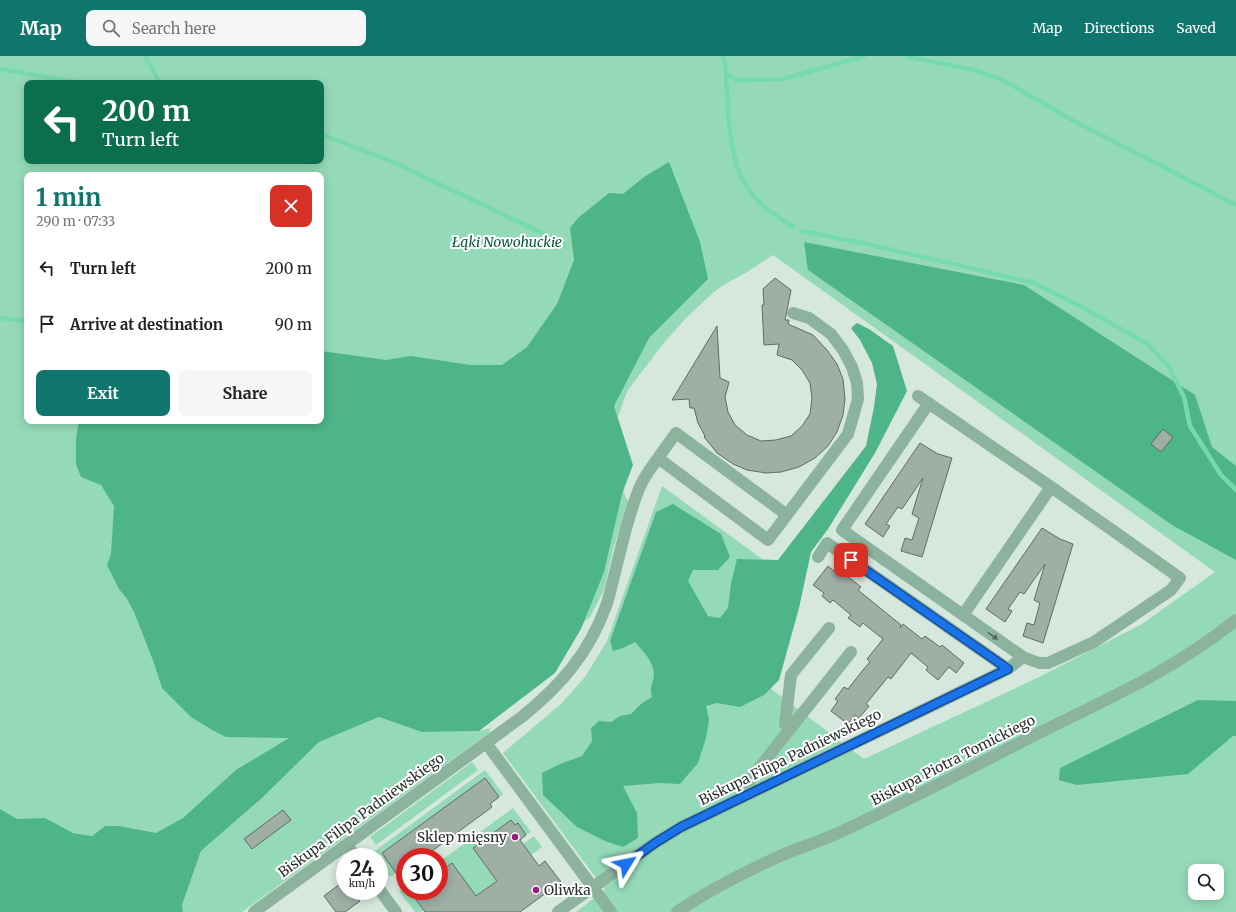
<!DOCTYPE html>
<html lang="en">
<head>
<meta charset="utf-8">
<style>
	body { margin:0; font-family:Merriweather,serif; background:#f6f6f6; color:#222; height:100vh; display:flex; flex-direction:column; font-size:15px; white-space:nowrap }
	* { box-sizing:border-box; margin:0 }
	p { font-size:13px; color:#767676 }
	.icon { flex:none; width:22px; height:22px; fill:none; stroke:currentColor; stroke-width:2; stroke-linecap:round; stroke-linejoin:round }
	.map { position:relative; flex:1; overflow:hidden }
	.sheet { position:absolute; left:24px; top:116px; width:300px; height:252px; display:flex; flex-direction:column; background:#fff; border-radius:8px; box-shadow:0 2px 10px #0003 }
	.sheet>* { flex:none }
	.banner { position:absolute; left:24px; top:24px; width:300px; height:84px; border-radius:8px; box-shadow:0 2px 10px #0003; background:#0b6e4f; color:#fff; overflow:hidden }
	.controls { position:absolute; left:1188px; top:808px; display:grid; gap:8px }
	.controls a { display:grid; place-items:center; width:36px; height:36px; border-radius:8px; background:#fff; box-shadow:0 2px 10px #0003; font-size:20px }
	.speed { position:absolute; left:336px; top:792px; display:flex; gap:8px; font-size:20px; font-weight:700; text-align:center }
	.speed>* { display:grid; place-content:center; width:52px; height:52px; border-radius:50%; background:#fff; box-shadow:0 2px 10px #0003; line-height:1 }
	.speed small { font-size:10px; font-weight:400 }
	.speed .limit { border:6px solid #d22; background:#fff; color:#111 }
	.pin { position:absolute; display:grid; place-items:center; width:34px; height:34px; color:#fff; margin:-17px; border-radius:8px; box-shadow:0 2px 6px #0006 }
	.me { position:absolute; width:44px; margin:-22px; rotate:55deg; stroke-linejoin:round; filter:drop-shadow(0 0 3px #0008) }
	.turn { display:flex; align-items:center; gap:14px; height:84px; padding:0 12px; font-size:18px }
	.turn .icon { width:52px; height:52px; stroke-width:2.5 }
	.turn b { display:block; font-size:28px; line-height:34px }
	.round { display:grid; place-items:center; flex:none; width:42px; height:42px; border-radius:8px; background:#f6f6f6 }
	.summary { display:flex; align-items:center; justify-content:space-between; height:68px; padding:0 12px }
	h1 { font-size:24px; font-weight:700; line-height:30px; color:#0f766e }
	.action { display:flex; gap:8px; margin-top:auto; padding:8px 12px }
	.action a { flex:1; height:46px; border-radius:8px; background:#0f766e; color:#fff; font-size:16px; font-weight:700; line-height:46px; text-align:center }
	.action a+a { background:#f6f6f6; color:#222 }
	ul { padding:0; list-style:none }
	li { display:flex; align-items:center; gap:12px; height:56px; padding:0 12px }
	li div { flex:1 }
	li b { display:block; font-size:15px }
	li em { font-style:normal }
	header { display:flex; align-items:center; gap:24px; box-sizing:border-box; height:56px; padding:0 20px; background:#0f766e; color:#fff }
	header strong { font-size:19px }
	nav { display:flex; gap:22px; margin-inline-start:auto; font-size:14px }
	.search { width:280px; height:36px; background:#f6f6f6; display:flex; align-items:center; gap:10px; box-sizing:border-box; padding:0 14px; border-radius:8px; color:#767676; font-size:15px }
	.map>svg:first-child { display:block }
	.green { fill:#95dab8; fill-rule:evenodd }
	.forest { fill:#4eb588 }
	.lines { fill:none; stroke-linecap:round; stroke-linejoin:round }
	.stream { stroke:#76daab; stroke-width:4.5 }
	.building { fill:#9fafa6; stroke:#5e6c65 }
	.minor { stroke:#8bb39e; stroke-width:12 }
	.oneway { fill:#51655b }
	.route-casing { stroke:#114b97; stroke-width:10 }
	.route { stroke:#1a73e8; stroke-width:7 }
	.poi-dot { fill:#981d76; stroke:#fff; stroke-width:1.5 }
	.labels { text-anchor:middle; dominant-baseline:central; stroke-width:4; stroke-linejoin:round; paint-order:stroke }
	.park-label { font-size:14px; font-style:italic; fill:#055a3c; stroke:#fff }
	.street-label { font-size:14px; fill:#2b312e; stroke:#fff }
	.poi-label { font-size:14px; fill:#2b312e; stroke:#fff; text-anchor:end }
</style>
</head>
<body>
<header>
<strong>Map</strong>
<div class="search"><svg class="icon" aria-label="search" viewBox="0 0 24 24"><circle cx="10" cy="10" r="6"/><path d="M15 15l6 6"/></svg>Search here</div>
<nav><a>Map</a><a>Directions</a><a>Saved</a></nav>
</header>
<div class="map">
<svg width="1236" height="856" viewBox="0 0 1236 856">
	<rect width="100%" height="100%" fill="#d6e7de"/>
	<path class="green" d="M0,0H1236V856H576L605,834L503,697L561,648L585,621L607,585L662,430L802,532L770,632L864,703L1037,622L1142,568L1215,516L773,199L747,216L720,231L712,238L687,261L663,288L628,334L623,346L615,370L613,412L628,446L613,494L604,534L590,561L554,590L515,591L299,696L155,779L105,770L92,780L73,777L62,771L0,773ZM27,27H321V105H27ZM27,119H321V365H27ZM1195,815H1217V837H1195Z
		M379,661L423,676L479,675L490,672L489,677L242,856H183L182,849L201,795L262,742L319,686Z
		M472,706L478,714L376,789L370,781Z
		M485,714L503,738L499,741L485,723L383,797L396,817L390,821L379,806V801H375L372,797Z
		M513,752L531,776L526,779L518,768L515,769L511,764L473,792L488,813L534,780L542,791L454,856H428L467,828L452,807L439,817V806Z
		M405,831V835H414L424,854L421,856H415L399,835Z"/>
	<path class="forest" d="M669,106L700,186L708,223L649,282L614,350L633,409L622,438L604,516L581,573L555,617L479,675L422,676L379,661L319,686L262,742L201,795L182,849L183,856H0V753L17,763L45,762L73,777L92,780L105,770H119L156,777L183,762L236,714L289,682L226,681L214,675L191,661L162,632L154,607L134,556L127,543L119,533L107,509L111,498L114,450L101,429L81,421L76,408V382L79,365H321V295L386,304L411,300L470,309H502L527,291L557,248L574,204L570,172L578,162L609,137L623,138L644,121Z
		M804,186L1024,229L1195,339L1212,391L1236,410V504L1172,469L808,214Z
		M857,267L869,273L893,290L907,335L875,397L828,473L811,496L799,552L779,624L764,639L740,651L717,647L706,650L709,664L706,682L698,707L680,728L659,727L623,730L637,757L638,782L623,791L605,785L577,771L543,739L542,717L560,708L582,700L592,685L591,672L599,665L611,666L620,660L631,658L641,648L652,641C649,630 653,629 654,619C654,606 643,595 635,586L623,592L613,595L610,585L656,456L673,448L721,478L730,501L718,514H693L688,525L708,560L720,562L728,552L731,527L737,503L778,504L866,390L874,351L877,328L872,307L860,284L851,272Z
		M1198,644L1236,645V680H1233L1188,718L1077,729L1059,724L1060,712Z"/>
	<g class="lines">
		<path class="stream" d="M145,0L160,27
			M723,0L724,2L726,18L737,24L783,23L864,0
			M908,1L970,13L1003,24L1072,64L1152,105L1236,149
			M0,13L81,27
			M726,18C729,61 726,116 761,148C771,157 782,164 793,171
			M321,78L395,107L544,178L565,190
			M802,175L867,188L1034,227L1078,249L1148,288L1169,311L1184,341L1190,370L1221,419L1236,434
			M0,262L27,265"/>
	</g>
	<path class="building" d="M775,222L791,234L785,264H789L788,268L813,279L827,294L837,308L843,323L845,343L843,359L837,376L828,390L815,402L799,411L781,416L766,417L747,414L733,408L717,397L704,381L705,380L698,367L694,352H690L689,343L672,344L717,270L720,322L729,326L725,341L728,356L735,369L747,379L761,385L776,384L791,380L802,370L810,358L812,342L810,327L802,314L792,304L777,299L779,288L764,289L762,249H764L763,233Z
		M1163,373L1173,381L1161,396L1151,388Z
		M920,387L938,398L952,402L922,501L901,495L905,482L912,484L919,462L912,458L923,422L902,453L898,451L886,468L890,470L883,481L865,468Z
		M1042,472L1060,483L1073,488L1043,587L1023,580L1027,567L1034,569L1040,547L1034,544L1045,508L1024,538L1020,536L1008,553L1012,555L1005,566L986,553Z
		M828,510L835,516L838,513L861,531L858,534L901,569L900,572L903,568L922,583L925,580L940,591L942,589L964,607L956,617L949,611L938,624L926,614L928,611L911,597L891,623L888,621L866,648L869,650L859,662L855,659L848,668L831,655L838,645L835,643L844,631L848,633L863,614L870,606L867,603L883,583L863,567L860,571L848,562L851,559L833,544L830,547L822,540L824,537L813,529Z
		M485,722L499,741L490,748L492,751L424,801H405V810L396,817L382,797Z
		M283,754L291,764L252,793L244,783Z
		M511,764L515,769L518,767L526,779L520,784L539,810L545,805L561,826L520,856H425L415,842L418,840L414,835H439V817L452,807L476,840L497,825L473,792Z
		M345,824V835H352L360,845L345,856H336L324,840Z"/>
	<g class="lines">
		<path class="minor" d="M929,347L842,474L1023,601
			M658,402L676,377L787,459
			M818,501L827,487L1008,613
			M963,559L1051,431
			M790,672L785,668L791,619L829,572
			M486,687L611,856
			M753,736L748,726L851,596
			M347,788L355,801
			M379,833L396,856
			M254,856L523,660C561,629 589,597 606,550C609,542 611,533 613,524C621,494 627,462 639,433C643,422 651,412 658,402L768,484L848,378L858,343L857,327L852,311L843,294L831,278L809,262L793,257
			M558,856L655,787L681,771L1008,613L1023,601L1039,607H1048L1094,586L1171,534L1180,522L1051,431L918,340
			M677,856C709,834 745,816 780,800C798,792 818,786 836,778C906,746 973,711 1041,676C1108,643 1177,612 1236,564"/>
	</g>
	<defs><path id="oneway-solid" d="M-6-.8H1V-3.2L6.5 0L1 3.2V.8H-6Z"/></defs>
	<use class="oneway" href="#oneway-solid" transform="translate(993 580) rotate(35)"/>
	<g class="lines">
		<g class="route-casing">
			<path id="route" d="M626,808L655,787L681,771L1008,613L851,504"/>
		</g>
		<use href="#route" class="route"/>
	</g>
	<g class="poi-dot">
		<circle cx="515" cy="781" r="4"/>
		<circle cx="536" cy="834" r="4"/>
	</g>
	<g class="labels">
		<g class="park-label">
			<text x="507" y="186">Łąki Nowohuckie</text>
		</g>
		<g class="street-label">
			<text transform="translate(790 701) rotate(-26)">Biskupa Filipa Padniewskiego</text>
			<text transform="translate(953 704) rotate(-27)">Biskupa Piotra Tomickiego</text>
			<text transform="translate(361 759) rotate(-36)">Biskupa Filipa Padniewskiego</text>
		</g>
		<g class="poi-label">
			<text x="507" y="781">Sklep mięsny</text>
			<text x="544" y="834" text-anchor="start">Oliwka</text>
		</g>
	</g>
</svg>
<div class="controls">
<a><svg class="icon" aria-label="search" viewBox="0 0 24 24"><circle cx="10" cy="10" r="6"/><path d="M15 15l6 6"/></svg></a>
</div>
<div class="speed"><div>24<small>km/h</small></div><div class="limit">30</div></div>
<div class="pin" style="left:851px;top:504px;background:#d93025"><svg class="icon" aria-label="arrive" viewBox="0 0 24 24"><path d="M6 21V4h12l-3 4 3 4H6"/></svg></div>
<svg class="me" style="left:626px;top:808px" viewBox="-20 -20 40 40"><path d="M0-17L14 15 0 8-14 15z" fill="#1a73e8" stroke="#fff" stroke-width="4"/></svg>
<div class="banner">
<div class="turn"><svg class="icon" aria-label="left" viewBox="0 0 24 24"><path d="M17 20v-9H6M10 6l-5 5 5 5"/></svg><div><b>200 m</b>Turn left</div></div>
</div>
<section class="sheet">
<div class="summary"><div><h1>1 min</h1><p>290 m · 07:33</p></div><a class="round" style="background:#d93025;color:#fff"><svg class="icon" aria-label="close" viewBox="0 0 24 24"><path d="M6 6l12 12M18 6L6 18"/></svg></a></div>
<ul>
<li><svg class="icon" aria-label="left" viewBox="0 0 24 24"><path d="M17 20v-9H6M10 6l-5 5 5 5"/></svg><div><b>Turn left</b></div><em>200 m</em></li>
<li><svg class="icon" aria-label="arrive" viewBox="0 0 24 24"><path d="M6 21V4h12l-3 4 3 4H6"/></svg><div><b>Arrive at destination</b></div><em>90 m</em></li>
</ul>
<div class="action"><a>Exit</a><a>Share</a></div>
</section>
</div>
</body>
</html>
